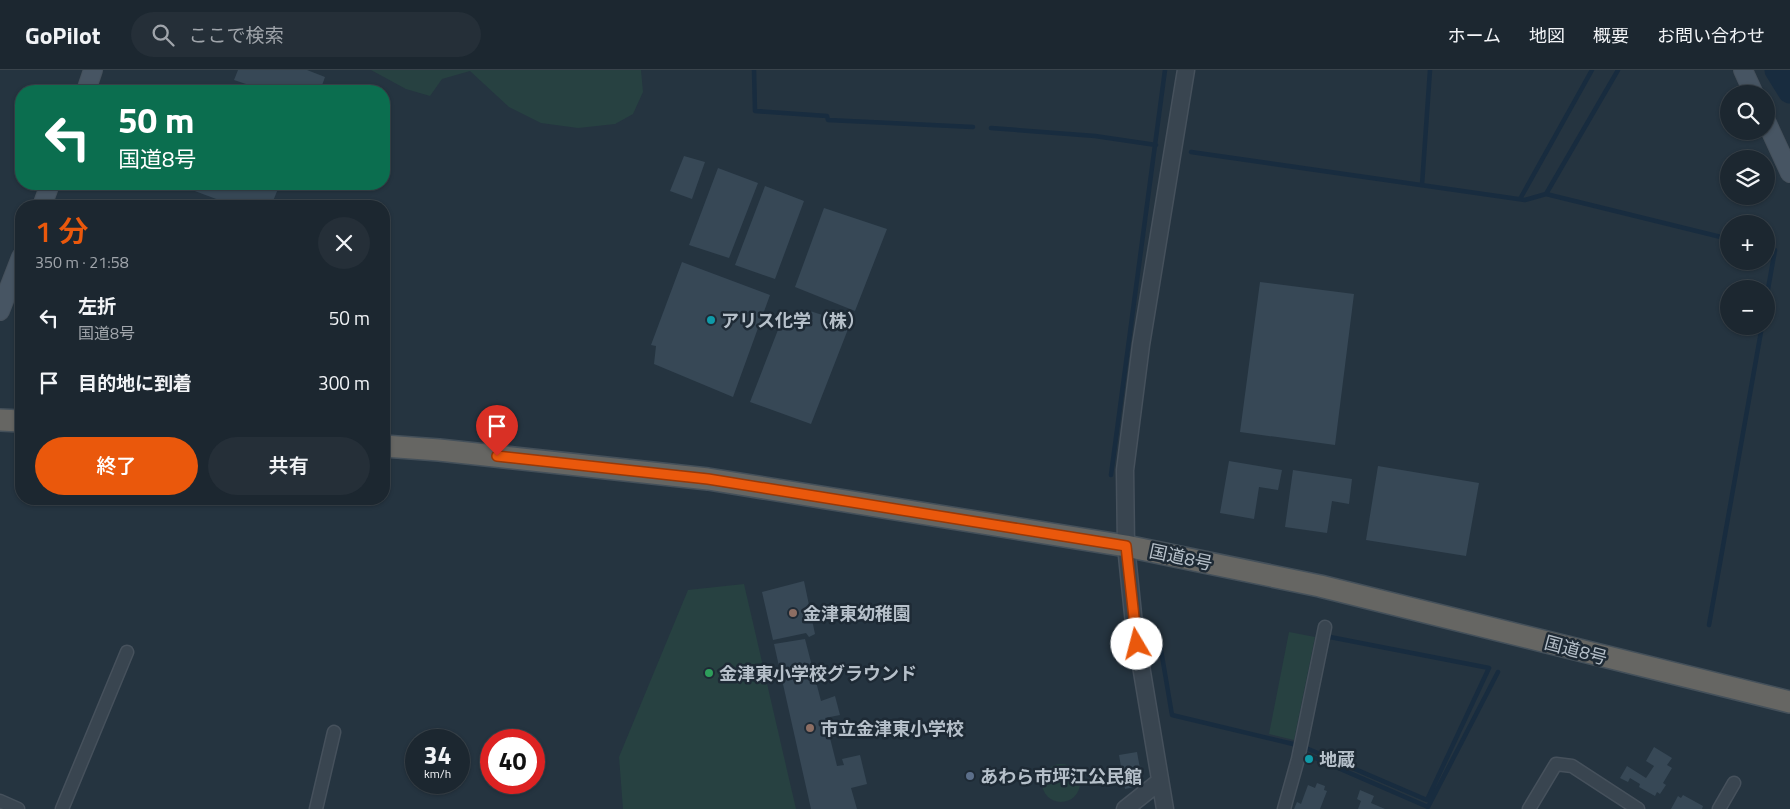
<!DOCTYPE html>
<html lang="ja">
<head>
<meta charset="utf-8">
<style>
	body { margin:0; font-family:"Titillium Web","Noto Sans JP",sans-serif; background:#252f38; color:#f1f3f6; height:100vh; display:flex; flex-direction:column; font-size:19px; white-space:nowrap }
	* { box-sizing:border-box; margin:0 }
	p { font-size:16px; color:#a0a5ab }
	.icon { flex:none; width:28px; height:28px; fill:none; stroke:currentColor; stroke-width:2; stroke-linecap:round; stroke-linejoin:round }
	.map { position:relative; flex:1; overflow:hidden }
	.side { position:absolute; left:15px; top:130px; width:375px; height:305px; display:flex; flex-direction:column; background:#1c2730; border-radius:20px; box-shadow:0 1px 4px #0004,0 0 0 1px #3a444c }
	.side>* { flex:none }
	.hud { position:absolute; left:15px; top:15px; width:375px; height:105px; border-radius:20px; box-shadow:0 1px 4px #0004,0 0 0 1px #3a444c; background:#0b6e4f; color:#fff; overflow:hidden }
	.controls { position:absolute; left:1720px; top:15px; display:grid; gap:10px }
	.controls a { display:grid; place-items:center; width:55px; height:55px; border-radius:50%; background:#1c2730; box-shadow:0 1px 4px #0004,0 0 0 1px #3a444c; font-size:25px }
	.speed { position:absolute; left:405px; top:659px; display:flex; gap:10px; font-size:25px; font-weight:700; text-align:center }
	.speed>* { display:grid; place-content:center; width:65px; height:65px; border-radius:50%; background:#1c2730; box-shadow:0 1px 4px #0004,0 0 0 1px #3a444c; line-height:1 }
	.speed small { font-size:12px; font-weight:400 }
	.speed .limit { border:8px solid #d22; background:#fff; color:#111 }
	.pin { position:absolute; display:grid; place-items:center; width:42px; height:42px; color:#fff; margin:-51px -21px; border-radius:50% 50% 50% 0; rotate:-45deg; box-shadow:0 0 5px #0007 }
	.pin .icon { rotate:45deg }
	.me { position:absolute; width:55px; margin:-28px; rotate:352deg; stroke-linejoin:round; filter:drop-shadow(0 0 4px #0008) }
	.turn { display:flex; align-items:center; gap:18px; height:105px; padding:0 20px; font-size:22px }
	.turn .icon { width:65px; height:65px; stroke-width:2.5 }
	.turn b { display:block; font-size:35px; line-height:42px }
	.round { display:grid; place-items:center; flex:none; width:52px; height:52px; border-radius:26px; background:#252f38 }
	.overview { display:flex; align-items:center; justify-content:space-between; height:85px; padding:0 20px }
	h1 { font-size:30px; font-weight:600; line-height:38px; color:#ea580c }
	.button { display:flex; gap:10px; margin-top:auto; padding:10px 20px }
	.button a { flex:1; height:58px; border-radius:30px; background:#ea580c; color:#fff; font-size:20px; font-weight:600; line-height:58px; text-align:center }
	.button a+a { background:#252f38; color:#f1f3f6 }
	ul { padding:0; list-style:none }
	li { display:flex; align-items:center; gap:15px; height:65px; padding:0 20px }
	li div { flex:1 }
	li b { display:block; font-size:19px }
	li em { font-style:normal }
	header { display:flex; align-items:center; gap:30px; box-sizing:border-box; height:70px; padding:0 25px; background:#1c2730; border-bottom:1px solid #3a444c }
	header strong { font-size:24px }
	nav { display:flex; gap:28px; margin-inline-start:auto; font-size:18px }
	.search { width:350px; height:45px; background:#252f38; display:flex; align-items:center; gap:12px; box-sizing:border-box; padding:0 18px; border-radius:28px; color:#a0a5ab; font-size:19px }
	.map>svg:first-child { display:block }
	.green { fill:#274141 }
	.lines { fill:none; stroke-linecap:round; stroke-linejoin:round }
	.stream { stroke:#182c3f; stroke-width:4.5 }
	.river { stroke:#182c3f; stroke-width:25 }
	.building { fill:#374856 }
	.minor-casing { stroke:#46515c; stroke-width:15 }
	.tertiary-casing { stroke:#46515c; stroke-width:19 }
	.secondary-casing { stroke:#46515c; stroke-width:20 }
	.trunk-casing { stroke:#44505a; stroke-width:24 }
	.minor { stroke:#394550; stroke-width:12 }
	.tertiary { stroke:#394550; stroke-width:16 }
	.secondary { stroke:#475563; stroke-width:18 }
	.trunk { stroke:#666663; stroke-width:21 }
	.route-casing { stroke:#983908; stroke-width:12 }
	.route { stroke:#ea580c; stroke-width:9 }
	.culture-dot { fill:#0f9aa8; stroke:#1e2a35; stroke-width:2 }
	.education-dot { fill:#8d6e63; stroke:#1e2a35; stroke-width:2 }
	.leisure-dot { fill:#2e9e5b; stroke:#1e2a35; stroke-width:2 }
	.service-dot { fill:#5c6f8a; stroke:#1e2a35; stroke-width:2 }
	.labels { text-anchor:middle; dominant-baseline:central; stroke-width:5; stroke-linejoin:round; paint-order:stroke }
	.poi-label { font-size:18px; font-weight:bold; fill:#b6c0ca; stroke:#1e2a35; text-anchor:start }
	.street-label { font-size:18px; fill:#b6c0ca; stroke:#1e2a35 }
</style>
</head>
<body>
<header>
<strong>GoPilot</strong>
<div class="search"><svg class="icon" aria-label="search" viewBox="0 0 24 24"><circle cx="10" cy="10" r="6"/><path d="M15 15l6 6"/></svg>ここで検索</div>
<nav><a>ホーム</a><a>地図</a><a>概要</a><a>お問い合わせ</a></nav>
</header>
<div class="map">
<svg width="1790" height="739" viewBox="0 0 1790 739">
	<rect width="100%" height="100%" fill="#253440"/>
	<path class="green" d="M371,0H641L643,22L633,44L615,54L578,58L541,53L509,37L470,1L442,9L430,26L406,19Z
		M744,514L796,739H623L619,687L688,520Z
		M1289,562L1315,567L1294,670L1269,664Z
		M1042 713a19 19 0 1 1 38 0a19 19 0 1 1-38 0Z"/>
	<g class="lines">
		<path class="stream" d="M754,0L755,41L827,46L828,50L973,57
			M1618,0L1546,124L1729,169
			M991,58L1095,66L1156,75
			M1191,82L1525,130L1546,124
			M1422,115L1430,0
			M1520,129L1592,0
			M1766,178L1775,180L1766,230
			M1111,405L1165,0
			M1709,555L1762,256
			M1159,568L1172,645L1293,674
			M1306,678L1427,730L1489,598L1330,567
			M1306,684L1428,737L1498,602"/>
		<path class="river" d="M1777,0L1790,21"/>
	</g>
	<path class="building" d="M238,0H307L325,7L320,21H250L252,16L234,10Z
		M684,86L705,92L692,129L670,121Z
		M718,98L758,113L729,188L689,175Z
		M176,114H280L271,136H235Z
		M765,116L804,131L775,209L735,195Z
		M824,138L887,159L855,241L795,217Z
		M682,192L770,225L733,327L654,294L656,276L651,275Z
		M1260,212L1354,224L1335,375L1240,362Z
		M810,241L850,254L811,354L750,332L783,247L805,254Z
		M1229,391L1282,400L1278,420L1259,417L1254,449L1220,443Z
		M1378,396L1479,413L1466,486L1366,470Z
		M1293,400L1352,409L1349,434L1332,431L1327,463L1285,457Z
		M804,511L815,564L809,567L806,563L773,570L762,522Z
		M805,569L821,631L835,626L840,645L825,648L837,696L844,695L842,689L860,685L867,714L851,718L857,739H811L774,574Z
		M1654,677L1672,688L1667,695L1672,698L1663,713L1666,715L1660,724L1657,722L1655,726L1639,717L1640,714L1630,708L1628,712L1620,708L1627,696L1646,708L1654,696L1646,691Z
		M1137,682L1143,715L1125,719L1119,685Z
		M1317,713L1325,716L1324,720L1327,721L1320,739H1294L1297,732L1301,734L1308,715L1315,718Z
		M1360,720L1374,726L1371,733L1385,739H1358L1361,731L1357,729Z
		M1683,725L1703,736L1702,739H1671L1678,726L1681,728Z"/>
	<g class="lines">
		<g class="minor-casing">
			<path id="minor" d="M0,731L18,739
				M62,739L127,582
				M316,739L334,662
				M1284,739L1298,689L1325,557
				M1529,739L1556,694L1572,696L1638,739
				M1719,739L1734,713"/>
		</g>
		<g class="tertiary-casing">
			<path id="tertiary" d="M1125,739L1159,712
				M1165,739L1134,554L1126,476L1125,400L1141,275L1186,0"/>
		</g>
		<g class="secondary-casing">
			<path id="secondary" d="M1743,0L1754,24
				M86,21L93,0
				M1766,51L1790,103
				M42,136L50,114
				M0,241L21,187"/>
		</g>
		<g class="trunk-casing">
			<path id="trunk" d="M0,350L21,351
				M384,376L439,380L708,409L1126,476L1320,516L1790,632"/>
		</g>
		<use href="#minor" class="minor"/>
		<use href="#tertiary" class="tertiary"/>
		<use href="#secondary" class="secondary"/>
		<use href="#trunk" class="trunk"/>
	</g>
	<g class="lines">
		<g class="route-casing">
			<path id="route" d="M497,386L708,409L1126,476L1137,574"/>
		</g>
		<use href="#route" class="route"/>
	</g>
	<g class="culture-dot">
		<circle cx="711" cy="250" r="5"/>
		<circle cx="1309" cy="689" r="5"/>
	</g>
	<g class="education-dot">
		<circle cx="793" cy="543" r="5"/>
		<circle cx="810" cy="658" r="5"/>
	</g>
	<circle class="leisure-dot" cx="709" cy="603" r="5"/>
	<circle class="service-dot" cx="970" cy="706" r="5"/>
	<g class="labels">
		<g class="poi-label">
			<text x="721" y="250">アリス化学（株）</text>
			<text x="803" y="543">金津東幼稚園</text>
			<text x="719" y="603">金津東小学校グラウンド</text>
			<text x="820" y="658">市立金津東小学校</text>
			<text x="1319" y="689">地蔵</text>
			<text x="980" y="706">あわら市坪江公民館</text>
		</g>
		<g class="street-label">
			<text transform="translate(1181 487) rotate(12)">国道8号</text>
			<text transform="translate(1576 580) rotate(15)">国道8号</text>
		</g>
	</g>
</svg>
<div class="controls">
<a><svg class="icon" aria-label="search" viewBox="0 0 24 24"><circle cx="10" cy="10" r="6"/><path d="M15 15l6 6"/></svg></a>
<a><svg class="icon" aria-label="layers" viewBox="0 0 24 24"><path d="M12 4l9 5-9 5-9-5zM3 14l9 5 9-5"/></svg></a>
<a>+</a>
<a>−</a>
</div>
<div class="speed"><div>34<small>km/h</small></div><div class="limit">40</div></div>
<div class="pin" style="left:497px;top:386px;background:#d93025"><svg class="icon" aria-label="arrive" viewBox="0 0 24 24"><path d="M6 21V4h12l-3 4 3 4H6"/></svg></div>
<svg class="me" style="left:1137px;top:574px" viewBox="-20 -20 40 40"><circle r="19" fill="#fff"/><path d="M0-13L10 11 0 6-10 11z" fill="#ea580c"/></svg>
<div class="hud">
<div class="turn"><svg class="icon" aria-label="left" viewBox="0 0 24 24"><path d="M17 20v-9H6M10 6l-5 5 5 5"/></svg><div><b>50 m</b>国道8号</div></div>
</div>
<section class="side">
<div class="overview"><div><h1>1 分</h1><p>350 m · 21:58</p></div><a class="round"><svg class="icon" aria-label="close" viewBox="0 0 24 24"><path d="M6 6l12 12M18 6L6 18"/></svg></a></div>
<ul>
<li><svg class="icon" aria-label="left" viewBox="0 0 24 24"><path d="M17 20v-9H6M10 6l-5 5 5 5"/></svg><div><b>左折</b><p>国道8号</p></div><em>50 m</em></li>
<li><svg class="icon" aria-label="arrive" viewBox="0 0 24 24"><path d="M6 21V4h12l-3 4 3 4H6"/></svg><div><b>目的地に到着</b></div><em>300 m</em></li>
</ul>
<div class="button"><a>終了</a><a>共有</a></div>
</section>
</div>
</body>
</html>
